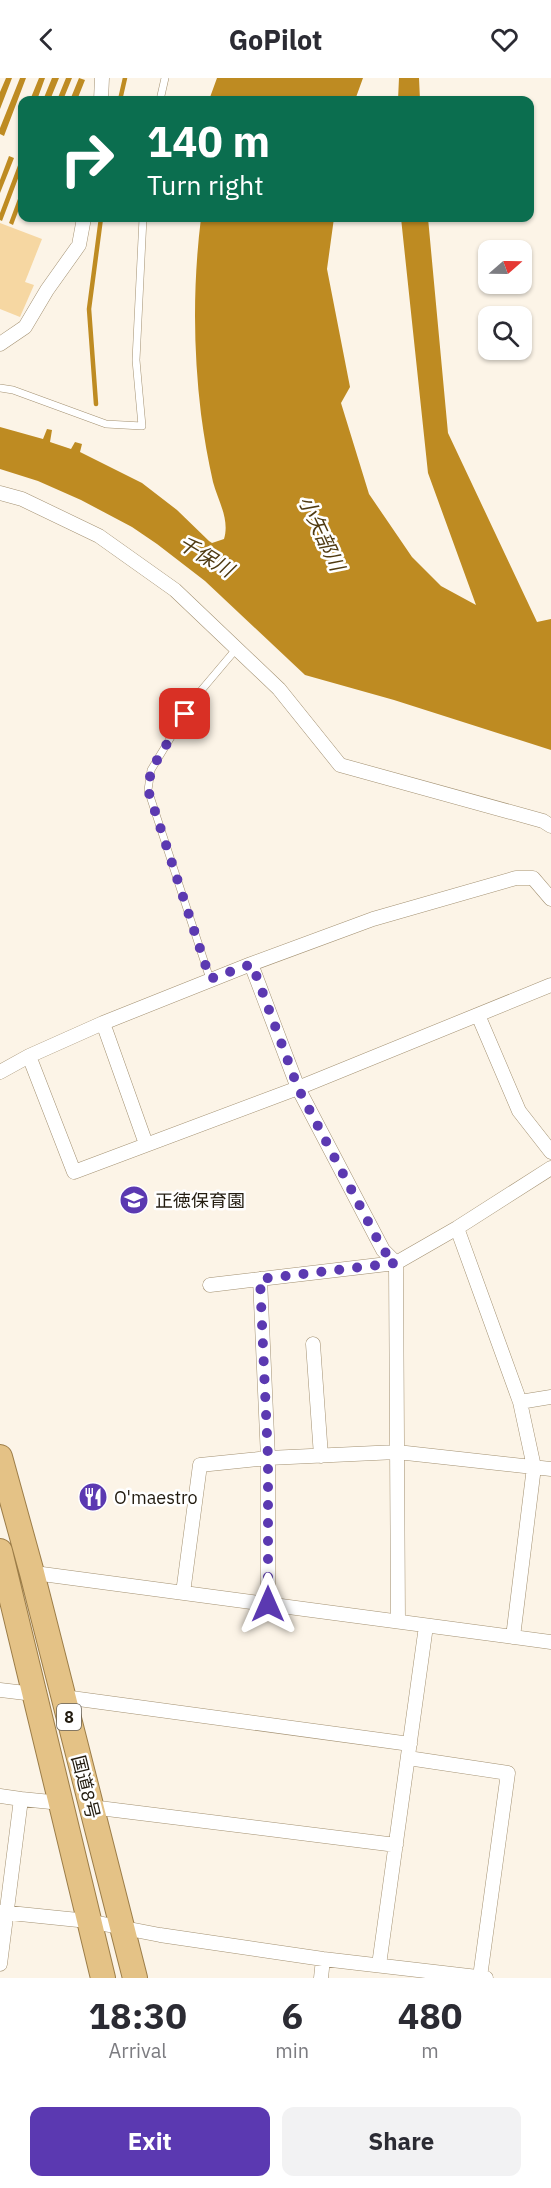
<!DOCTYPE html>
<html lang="en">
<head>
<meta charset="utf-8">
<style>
	body { margin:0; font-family:"IBM Plex Sans","Noto Sans JP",sans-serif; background:#f2f2f3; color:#2b2b33; height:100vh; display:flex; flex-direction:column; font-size:22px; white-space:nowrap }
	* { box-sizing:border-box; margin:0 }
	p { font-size:20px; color:#7c7c81 }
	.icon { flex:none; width:33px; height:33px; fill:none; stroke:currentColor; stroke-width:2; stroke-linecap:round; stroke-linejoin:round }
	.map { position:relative; height:1900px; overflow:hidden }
	.sheet { display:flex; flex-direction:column; background:#fff; flex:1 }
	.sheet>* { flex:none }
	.guide { position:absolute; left:18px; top:18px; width:516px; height:126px; border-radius:12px; box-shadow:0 2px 4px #0004; background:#0b6e4f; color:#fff; overflow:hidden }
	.needle { width:39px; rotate:70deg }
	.controls { position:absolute; left:478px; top:162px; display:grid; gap:12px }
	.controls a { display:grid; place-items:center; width:54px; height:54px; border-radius:12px; background:#fff; box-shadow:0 2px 4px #0004; font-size:30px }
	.pin { position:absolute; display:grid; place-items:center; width:51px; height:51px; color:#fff; margin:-26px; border-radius:12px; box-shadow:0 3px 9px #0006 }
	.me { position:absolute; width:66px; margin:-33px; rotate:0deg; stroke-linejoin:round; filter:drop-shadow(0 0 4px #0008) }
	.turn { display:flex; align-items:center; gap:21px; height:126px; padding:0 30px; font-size:27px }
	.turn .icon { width:78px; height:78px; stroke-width:2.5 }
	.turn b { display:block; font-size:42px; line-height:51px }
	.eta { display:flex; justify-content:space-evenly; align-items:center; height:102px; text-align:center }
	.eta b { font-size:36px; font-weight:700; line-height:42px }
	.action { display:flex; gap:12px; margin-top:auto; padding:12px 30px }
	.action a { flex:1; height:69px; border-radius:12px; background:#5b39b1; color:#fff; font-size:24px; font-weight:700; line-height:69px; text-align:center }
	.action a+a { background:#f2f2f3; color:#2b2b33 }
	header { display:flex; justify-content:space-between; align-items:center; height:78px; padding:0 30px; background:#fff; font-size:27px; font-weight:700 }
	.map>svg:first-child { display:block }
	.water { fill:#be8b22 }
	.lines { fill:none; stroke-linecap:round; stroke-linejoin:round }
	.stream { stroke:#be8b22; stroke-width:4.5 }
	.building { fill:#f6d7a2 }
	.service-casing { stroke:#a39172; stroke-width:8 }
	.minor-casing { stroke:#a39172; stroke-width:15 }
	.trunk-casing { stroke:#9c7d48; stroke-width:26 }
	.service { stroke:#fff; stroke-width:7 }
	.minor { stroke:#fff; stroke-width:14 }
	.trunk { stroke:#e4c286; stroke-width:24 }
	.route { stroke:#5b39b1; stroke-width:10; stroke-dasharray:0 18 }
	.labels { text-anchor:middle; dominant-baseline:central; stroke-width:5; stroke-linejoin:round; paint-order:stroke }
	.shield { fill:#fff; stroke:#645f57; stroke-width:1.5 }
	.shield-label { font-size:16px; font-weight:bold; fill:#221b0f }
	.poi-label { font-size:18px; fill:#221b0f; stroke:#fff; text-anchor:start }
	.street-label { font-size:18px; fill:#221b0f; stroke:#fff }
	.water-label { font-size:20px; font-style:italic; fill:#4f3a11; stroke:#fff }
</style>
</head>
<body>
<header><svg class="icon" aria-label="back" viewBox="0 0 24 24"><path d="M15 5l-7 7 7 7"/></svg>GoPilot<svg class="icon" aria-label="heart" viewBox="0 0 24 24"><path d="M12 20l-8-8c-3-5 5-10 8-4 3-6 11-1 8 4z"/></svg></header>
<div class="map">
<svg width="551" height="1900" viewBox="0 0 551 1900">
	<rect width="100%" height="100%" fill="#fcf4e7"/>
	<path class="water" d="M6,0H12L0,31V14Z
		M20,0H26L4,58L0,56V50Z
		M39,0H45L37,22H30Z
		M52,0H59L50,22H43Z
		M66,0H72L63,22H57Z
		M79,0L85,2L77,22H70Z
		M217,0H363L355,22H209Z
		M399,0H419L420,22H398Z
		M9,78L14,80L0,115V102Z
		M20,82L22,83V90L2,143L0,142V135Z
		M22,110V123L13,147L9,145Z
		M201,140H334L327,191L350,309L341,325L369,416L412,479L441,508L476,527L428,395L401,140H428L448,355L537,544L551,541V672L394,622L305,597L205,503L157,466L132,449L81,422L38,403L0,391V349L43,361L47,351L52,352L50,364L71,371L75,364L82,366L80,374L142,405L177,432L209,463L212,465L224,461C230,441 218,423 213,404C208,382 204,359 201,336C193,270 193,205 201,140Z"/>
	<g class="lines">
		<path class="stream" d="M120,22L125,0
			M96,326L89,231L101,140"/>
	</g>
	<path class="building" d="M0,145L42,161L25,204L34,207L20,239L0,231Z"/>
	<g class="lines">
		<g class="service-casing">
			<path id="service" d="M160,22L165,0
				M0,310L13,312L106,346L142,348L136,282L143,140
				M210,901L148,712L151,692L185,636L199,615L237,570"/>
		</g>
		<g class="minor-casing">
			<path id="minor" d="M101,22L102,0
				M0,266L25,249L47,212L79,167L84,140
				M0,415L22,421L99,458L175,512L279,611L340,687L543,743L551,748
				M251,886L298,1010L383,1172L396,1185L398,1543
				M478,937L519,1033L551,1074
				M103,945L146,1066
				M29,978L74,1094L298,1010L551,907
				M0,994L29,978L103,945L251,886L373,841L516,800H533L551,821
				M457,1150L520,1324L534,1389L513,1559
				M260,1201L268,1380V1526
				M210,1207L396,1185L457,1150L551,1090
				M313,1266L321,1378
				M520,1324L551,1319
				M27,1494L551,1564
				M183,1515L200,1387L268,1380L397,1374L551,1391
				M0,1612L34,1616
				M64,1619L410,1666
				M408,1680L508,1695L480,1899
				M0,1718L21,1721L0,1886
				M21,1721L61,1725
				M91,1729L396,1767
				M0,1834L88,1843L160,1857L323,1881L486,1900
				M379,1887L426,1548
				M321,1900L323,1881"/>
		</g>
		<g class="trunk-casing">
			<path id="trunk" d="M0,1379L32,1495L135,1900
				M0,1473L103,1900"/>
		</g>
		<use href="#service" class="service"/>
		<use href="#minor" class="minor"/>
		<use href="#trunk" class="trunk"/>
	</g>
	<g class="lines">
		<path class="route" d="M185,636L151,692L148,712L210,901L252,886L298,1010L383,1172L396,1185L260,1201L268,1380V1526"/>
	</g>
	<defs>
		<g id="school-disc" transform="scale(1.5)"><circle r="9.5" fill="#5b39b1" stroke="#fff"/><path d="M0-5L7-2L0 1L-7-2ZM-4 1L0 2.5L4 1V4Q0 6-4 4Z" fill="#fff"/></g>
		<g id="restaurant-disc" transform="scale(1.5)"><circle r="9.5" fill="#5b39b1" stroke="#fff"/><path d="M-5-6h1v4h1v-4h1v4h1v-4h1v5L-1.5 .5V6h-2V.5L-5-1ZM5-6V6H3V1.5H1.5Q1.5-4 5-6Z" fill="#fff"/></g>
	</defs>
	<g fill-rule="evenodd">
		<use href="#school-disc" x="134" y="1122"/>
		<use href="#restaurant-disc" x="93" y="1419"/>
	</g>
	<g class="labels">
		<rect class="shield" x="57" y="1626" width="24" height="26" rx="4.5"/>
		<g class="shield-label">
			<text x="69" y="1639">8</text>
		</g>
		<g class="poi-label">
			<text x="155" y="1122">正徳保育園</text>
			<text x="114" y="1419">O'maestro</text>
		</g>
		<g class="street-label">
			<text transform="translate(86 1709) rotate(76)">国道8号</text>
		</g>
		<g class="water-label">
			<text transform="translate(322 455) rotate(65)">小矢部川</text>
			<text transform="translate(206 478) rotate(31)">千保川</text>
		</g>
	</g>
</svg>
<div class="controls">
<a><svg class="needle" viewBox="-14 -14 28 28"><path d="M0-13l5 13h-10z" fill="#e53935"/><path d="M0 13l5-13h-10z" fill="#7c7c81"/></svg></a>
<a><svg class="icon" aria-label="search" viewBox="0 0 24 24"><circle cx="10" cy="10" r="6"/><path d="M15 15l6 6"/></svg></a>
</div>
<div class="pin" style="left:185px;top:636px;background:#d93025"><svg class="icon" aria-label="arrive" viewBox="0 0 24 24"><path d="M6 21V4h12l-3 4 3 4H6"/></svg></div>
<svg class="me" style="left:268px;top:1526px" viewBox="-20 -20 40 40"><path d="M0-17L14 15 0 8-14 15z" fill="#5b39b1" stroke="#fff" stroke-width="4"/></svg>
<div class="guide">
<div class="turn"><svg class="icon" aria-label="right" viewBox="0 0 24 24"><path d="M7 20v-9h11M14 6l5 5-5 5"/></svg><div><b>140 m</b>Turn right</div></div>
</div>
</div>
<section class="sheet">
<div class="eta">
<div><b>18:30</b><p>Arrival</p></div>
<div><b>6</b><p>min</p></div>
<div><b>480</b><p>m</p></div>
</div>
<div class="action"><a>Exit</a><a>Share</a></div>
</section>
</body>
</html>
